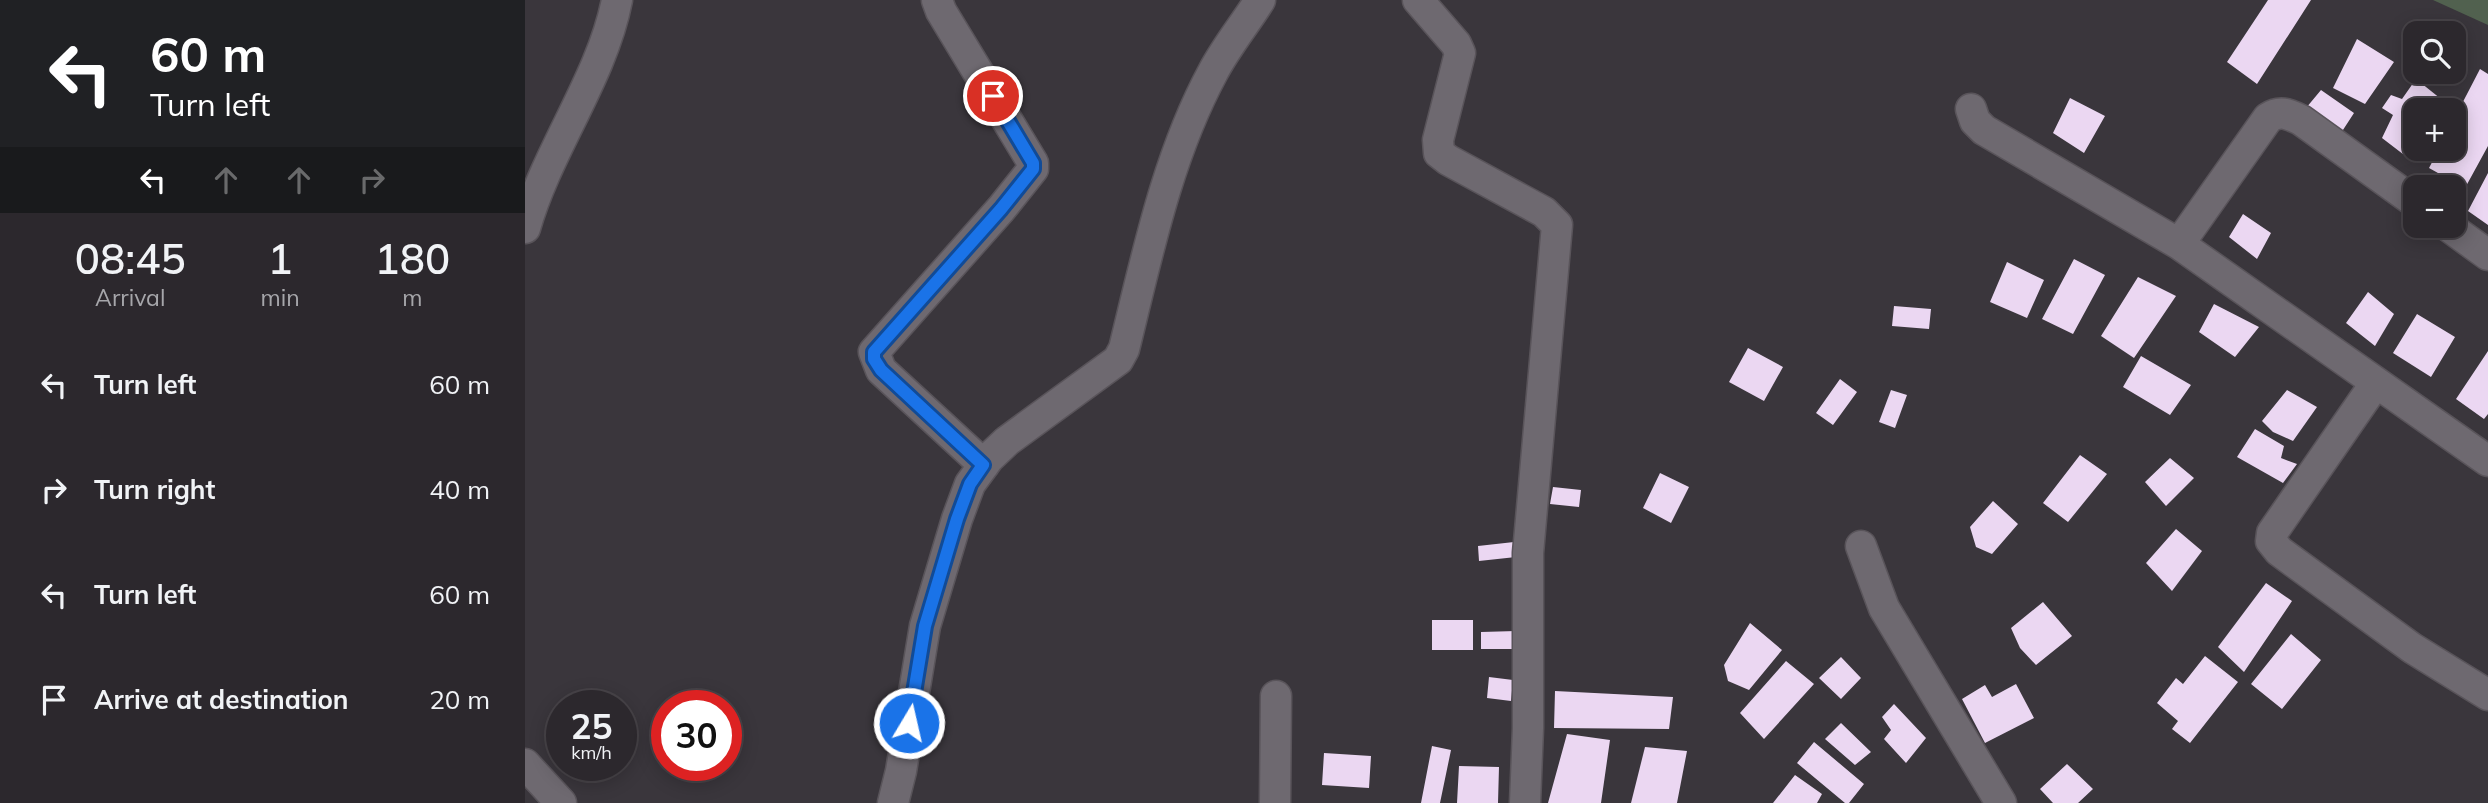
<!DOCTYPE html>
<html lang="en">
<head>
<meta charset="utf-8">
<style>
	body { margin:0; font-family:Mulish,sans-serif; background:#343035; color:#f1f3f6; height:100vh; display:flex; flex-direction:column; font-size:26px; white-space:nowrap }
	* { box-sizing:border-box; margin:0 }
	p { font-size:23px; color:#a6a6aa }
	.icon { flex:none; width:38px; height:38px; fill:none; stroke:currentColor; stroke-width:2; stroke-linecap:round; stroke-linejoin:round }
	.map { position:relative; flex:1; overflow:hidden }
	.panel { display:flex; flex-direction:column; background:#2c282d; width:525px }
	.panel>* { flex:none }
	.guide { background:#202124; color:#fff; overflow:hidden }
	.fabs { position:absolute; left:1878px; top:21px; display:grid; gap:14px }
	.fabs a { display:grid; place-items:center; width:63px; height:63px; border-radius:14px; background:#2c282d; box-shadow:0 4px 18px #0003,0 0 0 2px #484449; font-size:35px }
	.speed { position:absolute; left:21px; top:690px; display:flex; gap:14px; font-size:35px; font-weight:700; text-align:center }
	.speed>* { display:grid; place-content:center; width:91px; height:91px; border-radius:50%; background:#2c282d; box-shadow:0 4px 18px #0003,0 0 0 2px #484449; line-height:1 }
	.speed small { font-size:18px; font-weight:400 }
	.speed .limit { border:10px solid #d22; background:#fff; color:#111 }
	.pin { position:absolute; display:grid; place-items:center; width:60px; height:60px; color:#fff; margin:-30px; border:4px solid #fff; border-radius:50%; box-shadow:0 2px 7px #0007 }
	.me { position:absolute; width:77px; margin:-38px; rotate:9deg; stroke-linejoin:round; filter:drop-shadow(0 0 5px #0008) }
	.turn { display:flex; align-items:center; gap:24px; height:147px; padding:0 35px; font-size:32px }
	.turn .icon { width:91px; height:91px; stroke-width:2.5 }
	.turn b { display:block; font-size:49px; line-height:60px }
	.lanes { display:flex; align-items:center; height:66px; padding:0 35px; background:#0003; justify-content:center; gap:35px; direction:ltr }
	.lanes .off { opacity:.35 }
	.eta { display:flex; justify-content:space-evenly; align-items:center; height:119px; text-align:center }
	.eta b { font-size:42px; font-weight:600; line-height:49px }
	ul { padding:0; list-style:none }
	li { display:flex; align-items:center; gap:21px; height:105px; padding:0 35px }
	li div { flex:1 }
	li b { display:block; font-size:26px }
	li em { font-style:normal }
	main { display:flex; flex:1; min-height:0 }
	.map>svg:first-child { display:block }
	.green { fill:#51614f }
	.building { fill:#ebd7f2 }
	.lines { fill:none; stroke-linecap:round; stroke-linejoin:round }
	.minor-casing { stroke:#59545a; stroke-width:33 }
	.minor { stroke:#6e6970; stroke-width:30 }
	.route-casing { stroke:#114b97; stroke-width:18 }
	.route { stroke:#1a73e8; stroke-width:12 }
</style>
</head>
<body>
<main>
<section class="panel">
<div class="guide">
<div class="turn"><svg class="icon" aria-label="left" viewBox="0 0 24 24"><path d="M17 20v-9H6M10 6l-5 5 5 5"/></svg><div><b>60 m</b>Turn left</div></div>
<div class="lanes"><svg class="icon" aria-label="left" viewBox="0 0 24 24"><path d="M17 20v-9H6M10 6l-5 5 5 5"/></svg><svg class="icon off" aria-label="ahead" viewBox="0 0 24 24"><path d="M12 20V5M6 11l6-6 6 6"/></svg><svg class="icon off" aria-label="ahead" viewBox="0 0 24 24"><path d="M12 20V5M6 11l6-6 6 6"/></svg><svg class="icon off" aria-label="right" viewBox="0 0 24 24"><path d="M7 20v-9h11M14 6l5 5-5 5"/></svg></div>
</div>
<div class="eta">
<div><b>08:45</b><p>Arrival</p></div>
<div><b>1</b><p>min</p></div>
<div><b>180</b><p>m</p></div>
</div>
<ul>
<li><svg class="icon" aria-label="left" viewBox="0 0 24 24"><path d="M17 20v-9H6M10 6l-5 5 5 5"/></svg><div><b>Turn left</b></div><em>60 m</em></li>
<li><svg class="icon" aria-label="right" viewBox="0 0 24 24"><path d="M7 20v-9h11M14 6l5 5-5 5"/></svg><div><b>Turn right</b></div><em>40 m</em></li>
<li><svg class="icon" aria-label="left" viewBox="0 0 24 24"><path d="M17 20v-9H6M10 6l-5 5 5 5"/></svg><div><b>Turn left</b></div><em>60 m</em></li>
<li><svg class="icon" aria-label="arrive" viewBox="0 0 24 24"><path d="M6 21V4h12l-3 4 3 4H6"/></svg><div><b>Arrive at destination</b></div><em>20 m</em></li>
</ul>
</section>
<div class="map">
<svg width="1963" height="803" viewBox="0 0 1963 803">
	<rect width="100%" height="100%" fill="#3a363c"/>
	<path class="green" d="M1908,0H1963V25Z"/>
	<path class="building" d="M1743,0H1786L1732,84L1702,62Z
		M1832,39L1869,62L1840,104L1808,88Z
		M1955,69L1963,74V146L1940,188L1904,168L1914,149H1928V121Z
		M1891,79L1921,103L1917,110H1890V149H1894L1887,161L1857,138L1868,115L1857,108L1866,95L1877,99Z
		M1796,90L1829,113L1816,133L1781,108Z
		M1545,98L1580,116L1559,153L1528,133Z
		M1963,173V225L1943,211Z
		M1718,214L1746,233L1732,259L1704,237Z
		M1549,259L1580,275L1548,334L1517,319Z
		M1482,262L1519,280L1502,318L1465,302Z
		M1613,277L1651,296L1609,358L1576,336Z
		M1843,292L1869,314L1850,346L1821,323Z
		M1689,304L1734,327L1710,357L1674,332Z
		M1369,306L1406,309L1404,329L1367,326Z
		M1892,314L1930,337L1906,377L1868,353Z
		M1223,348L1258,367L1239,401L1204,382Z
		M1963,351V414L1959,419L1931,399Z
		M1616,356L1666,385L1645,415L1598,387Z
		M1315,379L1332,392L1308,425L1291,413Z
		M1366,390L1382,395L1370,428L1354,422Z
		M1762,390L1792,407L1768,441L1748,432L1737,421Z
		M1730,429L1759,446L1756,458L1772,464L1758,483L1712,457Z
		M1555,455L1582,474L1543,522L1518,503Z
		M1645,458L1669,478L1641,506L1620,482Z
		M1135,473L1164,487L1146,523L1118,508Z
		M1028,487L1056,490L1054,507L1025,504Z
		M1468,501L1493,524L1467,554L1451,547L1445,527Z
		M1651,529L1677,551L1647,591L1621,563Z
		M989,542L991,557L954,561L953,546Z
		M1741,583L1767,601L1719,672L1693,647Z
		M1518,602L1547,636L1511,665L1495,648L1486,628Z
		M907,620H948V650H907Z
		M1225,623L1257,650L1224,690L1203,681L1199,665Z
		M991,631V649H956V632Z
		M1766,634L1796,660L1757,709L1726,684Z
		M1680,656L1713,682L1665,743L1647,729L1653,721L1632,703L1651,678L1658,684Z
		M1316,657L1336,678L1316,699L1294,678Z
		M1261,661L1289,684L1239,739L1215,713Z
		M964,677L988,680L986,701L962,698Z
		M1491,684L1509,718L1460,743L1437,699L1460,685L1467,697Z
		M1030,691L1148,697L1144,729L1029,728Z
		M1369,704L1401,738L1381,763L1359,739L1366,730L1357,717Z
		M1316,723L1346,752L1330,765L1300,739Z
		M1042,734L1085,740L1076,803H1023Z
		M1289,742L1339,784L1324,803H1320L1272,763Z
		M907,746L926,750L915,803H896Z
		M1120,747L1162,751L1152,803H1106Z
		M799,753L846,756L844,788L797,785Z
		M1542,764L1568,789L1553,803H1528L1515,789Z
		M934,766L974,767L973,803H932Z
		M1270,775L1297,794L1292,803H1248Z"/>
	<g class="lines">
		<g class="minor-casing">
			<path id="minor" d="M412,0L416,11L508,163V169L476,209L349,352L356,370L459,465
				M893,0L931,44L935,53L913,140L914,153L923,160L1019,212L1032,225L1003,553V728L1000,803
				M1446,109L1450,121L1459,130L1654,244L1963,461
				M1923,226L1963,255
				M0,228C22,150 77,78 92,0
				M1654,244L1743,118C1755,110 1763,114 1776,120L1890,202
				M1850,384L1747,533L1746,541L1754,551L1887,648L1963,695
				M1336,546L1359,608L1476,803
				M0,764L36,803
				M368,803L376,771L400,626L432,519L445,484L464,458L482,441L593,360L599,349C622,256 642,157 688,72C701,47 720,24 735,0
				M750,803L751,696"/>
		</g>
		<use href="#minor" class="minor"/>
	</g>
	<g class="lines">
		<g class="route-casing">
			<path id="route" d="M384,723L400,626L432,519L445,484L458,465L356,370L349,359V352L476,209L508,169V163L468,96"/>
		</g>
		<use href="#route" class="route"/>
	</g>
</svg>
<div class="fabs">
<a><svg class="icon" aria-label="search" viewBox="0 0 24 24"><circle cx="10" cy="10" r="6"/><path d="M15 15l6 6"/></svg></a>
<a>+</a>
<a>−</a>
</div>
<div class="speed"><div>25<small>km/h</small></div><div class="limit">30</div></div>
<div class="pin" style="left:468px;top:96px;background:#d93025"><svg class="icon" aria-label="arrive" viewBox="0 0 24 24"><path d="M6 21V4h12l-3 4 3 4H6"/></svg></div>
<svg class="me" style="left:384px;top:723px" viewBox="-20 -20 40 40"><circle r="17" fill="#1a73e8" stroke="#fff" stroke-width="3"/><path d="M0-11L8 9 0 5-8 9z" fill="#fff"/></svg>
</div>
</main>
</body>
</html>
